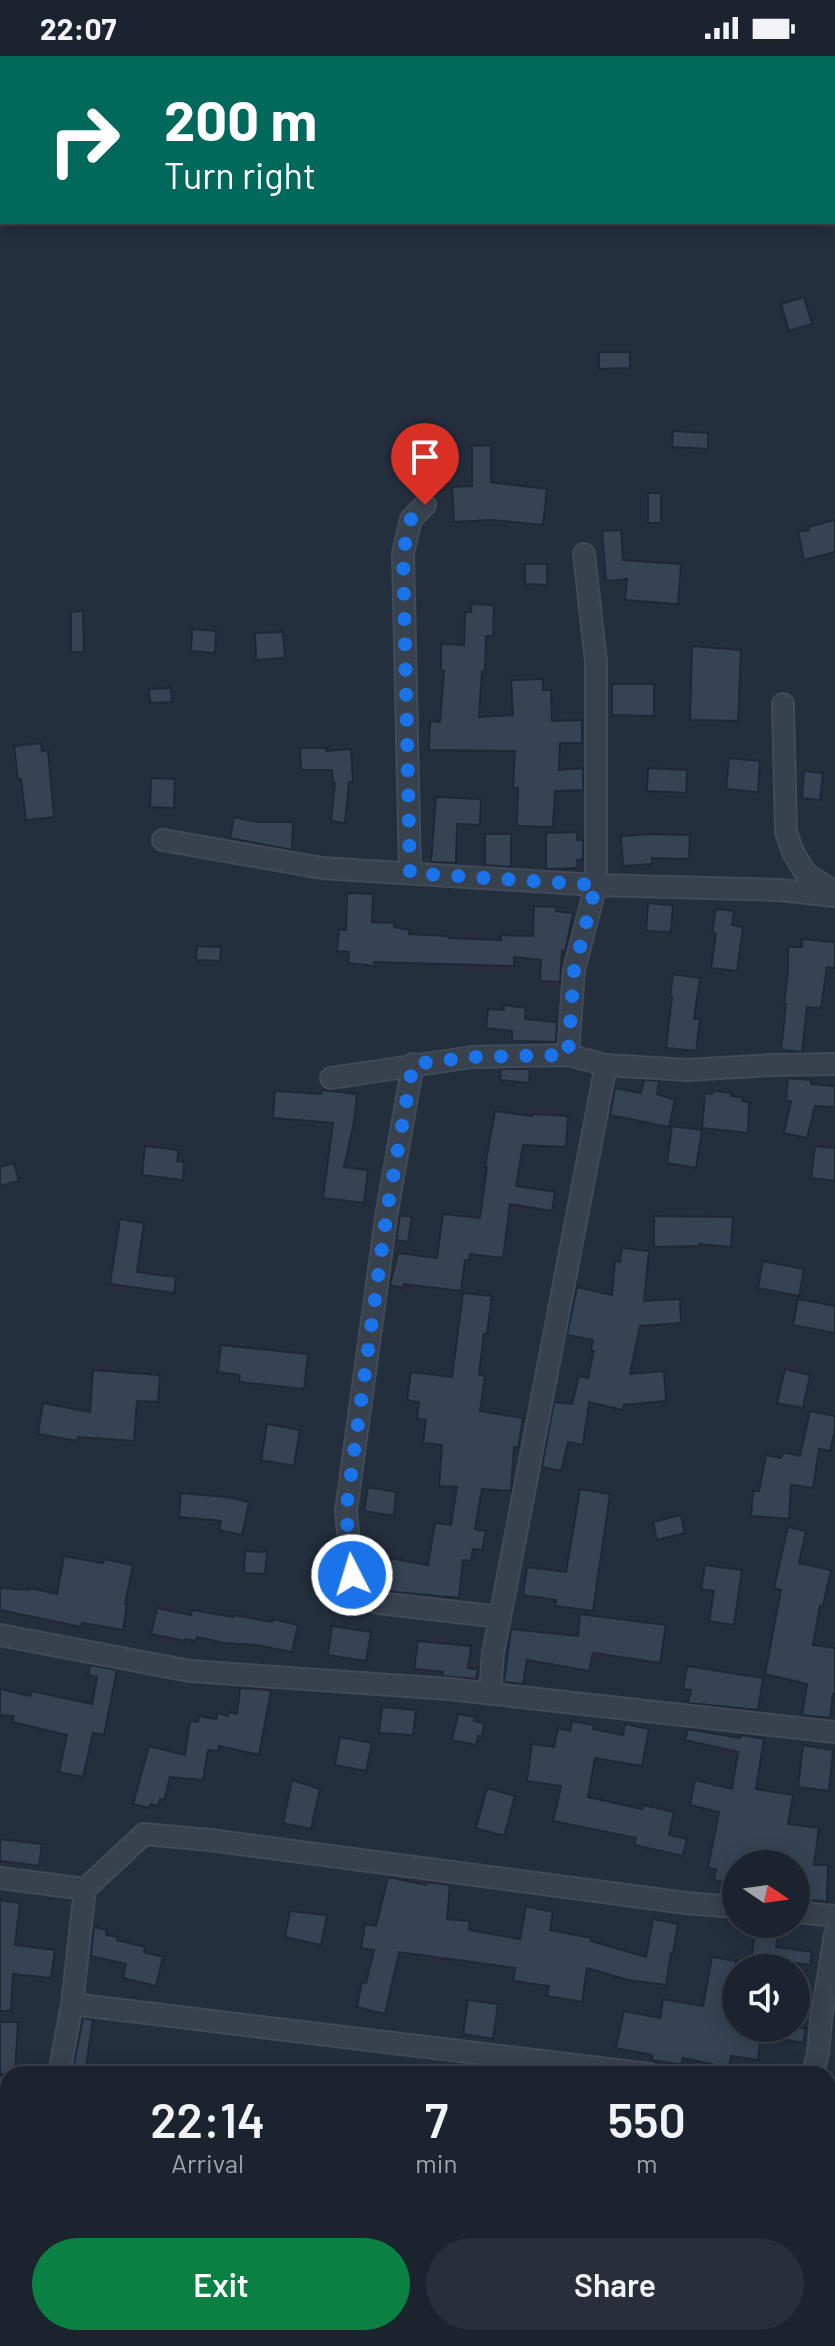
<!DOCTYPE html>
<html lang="en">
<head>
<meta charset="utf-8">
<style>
	body { margin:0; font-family:Barlow,sans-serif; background:#282f3a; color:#f1f3f6; height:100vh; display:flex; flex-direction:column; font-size:30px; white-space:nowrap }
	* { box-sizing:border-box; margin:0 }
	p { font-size:26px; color:#a0a4aa }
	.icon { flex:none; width:44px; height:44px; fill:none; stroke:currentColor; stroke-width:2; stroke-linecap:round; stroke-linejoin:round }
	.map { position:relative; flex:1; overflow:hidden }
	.sheet { position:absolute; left:0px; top:2010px; width:836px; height:280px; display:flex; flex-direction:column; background:#1b232e; border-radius:24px 24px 0 0; box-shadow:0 4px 20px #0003,0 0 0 2px #39404a }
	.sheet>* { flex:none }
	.guide { position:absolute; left:0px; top:0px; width:836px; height:168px; box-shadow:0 4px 20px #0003,0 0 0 2px #39404a; background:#00695c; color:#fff; overflow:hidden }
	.needle { width:52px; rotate:103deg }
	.controls { position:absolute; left:722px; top:1794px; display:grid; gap:16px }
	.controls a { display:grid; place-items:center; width:88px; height:88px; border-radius:50%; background:#1b232e; box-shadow:0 4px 20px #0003,0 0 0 2px #39404a; font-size:40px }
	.pin { position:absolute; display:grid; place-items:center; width:68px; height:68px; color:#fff; margin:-82px -34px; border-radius:50% 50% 50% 0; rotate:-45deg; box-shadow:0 0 8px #0007 }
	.pin .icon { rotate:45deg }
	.me { position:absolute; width:88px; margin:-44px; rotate:355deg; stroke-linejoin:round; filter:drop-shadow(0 0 6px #0008) }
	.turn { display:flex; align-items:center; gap:28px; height:168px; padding:0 32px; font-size:36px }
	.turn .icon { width:104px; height:104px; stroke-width:2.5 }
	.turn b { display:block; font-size:56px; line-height:68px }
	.eta { display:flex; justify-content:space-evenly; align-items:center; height:136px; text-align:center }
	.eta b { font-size:48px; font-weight:600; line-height:56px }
	.action { display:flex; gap:16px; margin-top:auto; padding:16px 32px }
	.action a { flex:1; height:92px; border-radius:48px; background:#0b8043; color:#fff; font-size:32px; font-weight:600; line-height:92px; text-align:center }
	.action a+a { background:#282f3a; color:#f1f3f6 }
	.status { display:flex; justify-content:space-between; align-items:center; height:56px; padding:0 40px; background:#1b232e; direction:ltr }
	.status svg { height:22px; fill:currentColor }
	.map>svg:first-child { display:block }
	.building { fill:#364354; stroke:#1f2835; stroke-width:2 }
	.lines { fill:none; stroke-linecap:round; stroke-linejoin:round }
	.minor-casing { stroke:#414a57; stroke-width:24 }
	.minor { stroke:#38414e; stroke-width:20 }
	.route { stroke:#1a73e8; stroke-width:14; stroke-dasharray:0 25.2 }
</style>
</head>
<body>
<div class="status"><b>22:07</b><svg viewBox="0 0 49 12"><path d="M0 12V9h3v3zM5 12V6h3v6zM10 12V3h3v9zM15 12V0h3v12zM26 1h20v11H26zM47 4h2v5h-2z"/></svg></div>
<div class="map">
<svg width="835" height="2290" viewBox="0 0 835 2290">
	<rect width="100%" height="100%" fill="#242f3e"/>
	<path class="building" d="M804,241L812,268L789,275L781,248Z
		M599,296H630V312L599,313Z
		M673,375L708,377V393L672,391Z
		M491,389V426L547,433L543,469L493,464L454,466L452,431L472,430V390Z
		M648,437H661V467H648Z
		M835,464V496L804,504L798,476L809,474L808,471Z
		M621,474L623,504L681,508L678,548L625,544L627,523L606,525L602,475Z
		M525,508H547V529L525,528Z
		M472,548L494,549L493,580H486L485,616L482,615L479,661L513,659L511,624L543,623V634H551L552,665L582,664V687H560L559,714L583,712V734L555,735L553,771L517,770L518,732H513L515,695L429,694L430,665L440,666L444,615H441V588L464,589L465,556H471Z
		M83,555L84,596H71V556Z
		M192,573L216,575L215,597L191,595Z
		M283,576L285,602L256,604L255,577Z
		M692,590L741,594L738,665L690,664Z
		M612,628H654V660L612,659Z
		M171,632L172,646L150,647L149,633Z
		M41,687L42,695L48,694L54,761L26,764L21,723H18L14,690Z
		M300,692H326V695L351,693L353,726H349L345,767L331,765L335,727H333L332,714H301Z
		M729,702L760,705L758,736L726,733Z
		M648,712L687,714L686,737L647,735Z
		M804,715L823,717L820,744L802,742Z
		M151,722L175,723L174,752L150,751Z
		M436,741L481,743L480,769L457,768L456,807L431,806Z
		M234,761L257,766H293L292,794L230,782Z
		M577,776V784H583V803L577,804L578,812L546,813V777Z
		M485,778H511V811L485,809Z
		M651,778L690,779L689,803L652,802V808L623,810L621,780Z
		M347,837L373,838L372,866L394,867V871L409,874V878L449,880V882L501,884V879L533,880L534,850L556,851V855L573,857L565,896L562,895L560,926L540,925L541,904L514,901V910L374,906V910L348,907L349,896L337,895L339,873L346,874Z
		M648,847L673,849L671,876L646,875Z
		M716,853L734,855L732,869L743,871L737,915L711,912L716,878L712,877Z
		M802,883L835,886V912L827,911L821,952L807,951L802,996L781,994L786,948H784L788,916V891H802Z
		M197,890L221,891L220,905L196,904Z
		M673,918L700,922L694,963H700L696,995L666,992L672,941H670Z
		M504,949L526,952L525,963L557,966L556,986L512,985V975L486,972L488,953L504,954Z
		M501,1013H530L529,1027L500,1024Z
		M788,1022L811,1024V1028L835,1030V1051L815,1050L807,1082L784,1077L791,1045H786Z
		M644,1024L659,1025L657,1038L675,1044L669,1071L610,1059L615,1032L641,1037Z
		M322,1034L357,1038L354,1066L344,1111L368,1114L364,1147L323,1142L333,1067L273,1062L275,1035L321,1038Z
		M713,1035L732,1037L731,1040L742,1041V1045L749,1046L748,1077L702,1072L705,1037L712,1038Z
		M495,1055L532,1060V1058L568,1060L566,1091L523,1089L516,1130L555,1136L552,1155L510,1148L503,1202L470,1198L469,1205L465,1204L461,1235L404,1228L403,1232L390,1229L398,1197L437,1202L443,1158L480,1162L487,1111H485Z
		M672,1070L702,1074L696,1112L667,1107Z
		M145,1090L179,1094L177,1105L184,1106L183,1124L142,1119Z
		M815,1090L835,1092V1125L811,1122Z
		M14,1107L19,1125L0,1130V1111Z
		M400,1159L412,1161L408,1186L396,1184Z
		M654,1160L733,1161L731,1191L699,1188V1190L654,1191Z
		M120,1163L144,1167L137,1216L176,1221L174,1237L110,1228Z
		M622,1192L649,1195L644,1245L680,1243L681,1267L640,1270L630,1318L664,1315L666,1345L624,1349L623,1354L589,1346L583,1389L568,1386L561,1415L542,1411L554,1346L572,1348L579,1320L588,1322L594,1295L591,1294L593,1284L567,1279L577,1231L612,1239L615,1205L620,1206Z
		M763,1205L804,1213L799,1240L758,1232Z
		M463,1237L492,1240L487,1278H484L479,1319L485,1320L480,1355L523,1362L518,1392L514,1391L511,1435L482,1433L475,1473L486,1475L482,1494L473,1493L471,1505L463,1504L459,1542L385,1535L390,1502L428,1509L435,1467L451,1469L457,1431L439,1430L442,1389L423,1387L426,1364L417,1363L419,1346L407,1344L411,1316L452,1321Z
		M798,1243L835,1250V1277L793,1269Z
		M221,1289L308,1298L304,1333L239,1326L240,1319L218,1316Z
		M785,1313L810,1319L803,1352L777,1347Z
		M93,1314L160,1319L158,1346L137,1345L134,1385L78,1381L77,1385L38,1378L43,1347L90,1356Z
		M810,1355L835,1360V1374L830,1395L819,1393L813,1432L791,1429L789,1463L751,1460L753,1435H759L766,1399L781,1402L783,1396L800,1400Z
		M267,1368L300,1374L294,1410L261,1404Z
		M368,1431L396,1436L394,1460L364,1455Z
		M580,1433L610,1438L593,1555L555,1550L556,1544L523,1539L527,1511L566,1516Z
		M181,1437L227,1441L249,1446L242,1479L219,1474L221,1465L179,1461Z
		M681,1459L685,1477L657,1484L653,1466Z
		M788,1471L806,1475L799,1507L831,1514L823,1550H820L813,1589L835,1592V1638H833L830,1662L802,1659L807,1628L765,1618L781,1534L774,1532Z
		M245,1495L267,1496L265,1518L244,1517Z
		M64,1500L103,1507L104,1503L133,1509L125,1548H127L123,1574L82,1567L81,1571L0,1554V1532L29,1534L30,1532L57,1538Z
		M705,1509L742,1514L734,1569L709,1565L714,1535L701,1533Z
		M157,1552L191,1559L192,1554L234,1561V1559L272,1566V1563L298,1569L292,1596L256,1589L224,1587L197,1581L196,1585L185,1583V1585L151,1578Z
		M580,1558L666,1569L660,1607L593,1597L589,1615L527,1604L523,1628L504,1626L511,1573L578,1580Z
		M332,1570L371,1576L366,1605L328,1599Z
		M418,1585L471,1590L468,1612L478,1613L476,1623L442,1620L443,1616L414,1613Z
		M90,1609L117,1614L104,1679L93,1677L83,1721L59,1716L67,1679L12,1666L14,1660L0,1659V1633L30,1640L32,1635L92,1648L97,1621L88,1619Z
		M687,1610L763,1622L758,1654L688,1647L691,1634L683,1633Z
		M240,1632L271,1634L259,1699L219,1690L218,1695L208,1694L203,1724L170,1721L164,1744L160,1743L158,1750L151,1748L149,1752L133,1748L149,1690L185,1699L190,1665L198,1666L199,1660L216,1663L218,1657L228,1660L229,1656L237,1658Z
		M382,1651L416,1654L413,1679L379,1677Z
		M458,1658L475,1661L474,1665L484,1667L482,1680H478L476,1689L452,1684Z
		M572,1665L593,1669V1673L623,1679L625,1668L649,1673L642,1710L595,1702L588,1741L642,1753L643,1749L674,1756L669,1779L687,1783L683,1800L634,1789L636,1782L553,1765L561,1730L527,1725L532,1688L554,1691L558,1672L570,1675Z
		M688,1673L740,1682L741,1679L764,1683L756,1733L793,1739L788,1768L819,1772L814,1809H828L827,1846L796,1842V1808H736V1817H732L730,1827L714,1824L716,1813L708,1812L719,1756L690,1749L695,1724L732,1733L738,1696L685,1684Z
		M340,1681L372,1687L366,1715L335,1709Z
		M803,1689L833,1694L829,1735L798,1731Z
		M292,1724L320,1733L311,1773L283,1767Z
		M487,1732L515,1740L504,1780L476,1772Z
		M0,1783L42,1788L39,1810L0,1805Z
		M388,1821L426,1829V1826L450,1829L447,1863L470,1865L469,1874L520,1883L526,1850L553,1856L550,1874L592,1882L591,1885L646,1901L653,1863L678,1868L673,1897H671L666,1929L628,1924L587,1912L582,1946L547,1940L549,1930L513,1925L515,1912L399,1896L385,1958L357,1951L362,1926L366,1927L374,1894L361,1892L365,1868L376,1870Z
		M0,1844L20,1847L15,1889L55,1894L51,1922L13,1918L11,1955H0Z
		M290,1855L327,1859L321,1889L285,1881Z
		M756,1868H779L776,1891L812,1896L810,1909L773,1904L772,1912H750Z
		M94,1871L107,1874L106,1879L118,1881L117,1884L145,1891L144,1896L163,1901L156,1930L123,1922L126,1908L91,1900Z
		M712,1901L736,1905V1972H762L758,2004L731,2000L729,2012L683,2002L681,2009L652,2004V1999L616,1992L624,1955L660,1962L663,1943L703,1950Z
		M468,1944L498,1948L493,1983L463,1978Z
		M83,1962L93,1964L85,2018H72Z
		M0,1966H18L15,2018H0Z
		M762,1972H806L803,1987L762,1979Z"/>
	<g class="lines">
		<g class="minor-casing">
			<path id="minor" d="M783,648L786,776L793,796L806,818L835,836
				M163,784L322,812L596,829L780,834L835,840
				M410,817L403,497L411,463L425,449
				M568,999L574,914L596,829V606L584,498
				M413,1008L387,1155L346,1455L352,1519L363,1540L379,1547L500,1561
				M331,1022L472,1001L568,999L606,1009L687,1014L771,1009L835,1008
				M0,1579L190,1615L449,1633L835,1676
				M490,1638L493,1597L500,1561L606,1009
				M0,1822L85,1833L72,1948L649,2018
				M85,1833L144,1778L210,1784L686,1847L736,1851
				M796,1856L835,1860
				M59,2018L72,1948
				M813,2018L818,1997L821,1964L835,1879
				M0,2117L8,2119
				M828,2213L835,2206
				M190,2290L192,2282
				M369,2290L370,2282
				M724,2290L726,2282
				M748,2290L756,2282"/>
		</g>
		<use href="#minor" class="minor"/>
	</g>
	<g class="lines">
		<path class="route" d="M352,1519L346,1455L387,1155L413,1008L472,1001L568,999L574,914L596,829L410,817L403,497L411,463L425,449"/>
	</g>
</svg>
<div class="controls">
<a><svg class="needle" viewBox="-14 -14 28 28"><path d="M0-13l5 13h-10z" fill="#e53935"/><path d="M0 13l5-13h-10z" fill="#a0a4aa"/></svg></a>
<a><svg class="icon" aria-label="sound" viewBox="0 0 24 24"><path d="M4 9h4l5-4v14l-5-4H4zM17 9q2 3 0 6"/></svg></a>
</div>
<div class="pin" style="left:425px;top:449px;background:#d93025"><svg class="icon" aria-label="arrive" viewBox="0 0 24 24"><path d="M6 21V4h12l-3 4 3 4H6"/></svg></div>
<svg class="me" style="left:352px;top:1519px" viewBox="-20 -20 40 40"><circle r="17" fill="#1a73e8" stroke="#fff" stroke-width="3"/><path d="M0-11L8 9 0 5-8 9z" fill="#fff"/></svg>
<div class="guide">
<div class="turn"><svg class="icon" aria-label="right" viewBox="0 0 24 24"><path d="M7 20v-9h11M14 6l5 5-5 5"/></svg><div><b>200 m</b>Turn right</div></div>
</div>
<section class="sheet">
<div class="eta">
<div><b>22:14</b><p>Arrival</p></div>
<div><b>7</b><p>min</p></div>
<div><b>550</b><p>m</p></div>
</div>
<div class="action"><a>Exit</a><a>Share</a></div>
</section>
</div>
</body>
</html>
